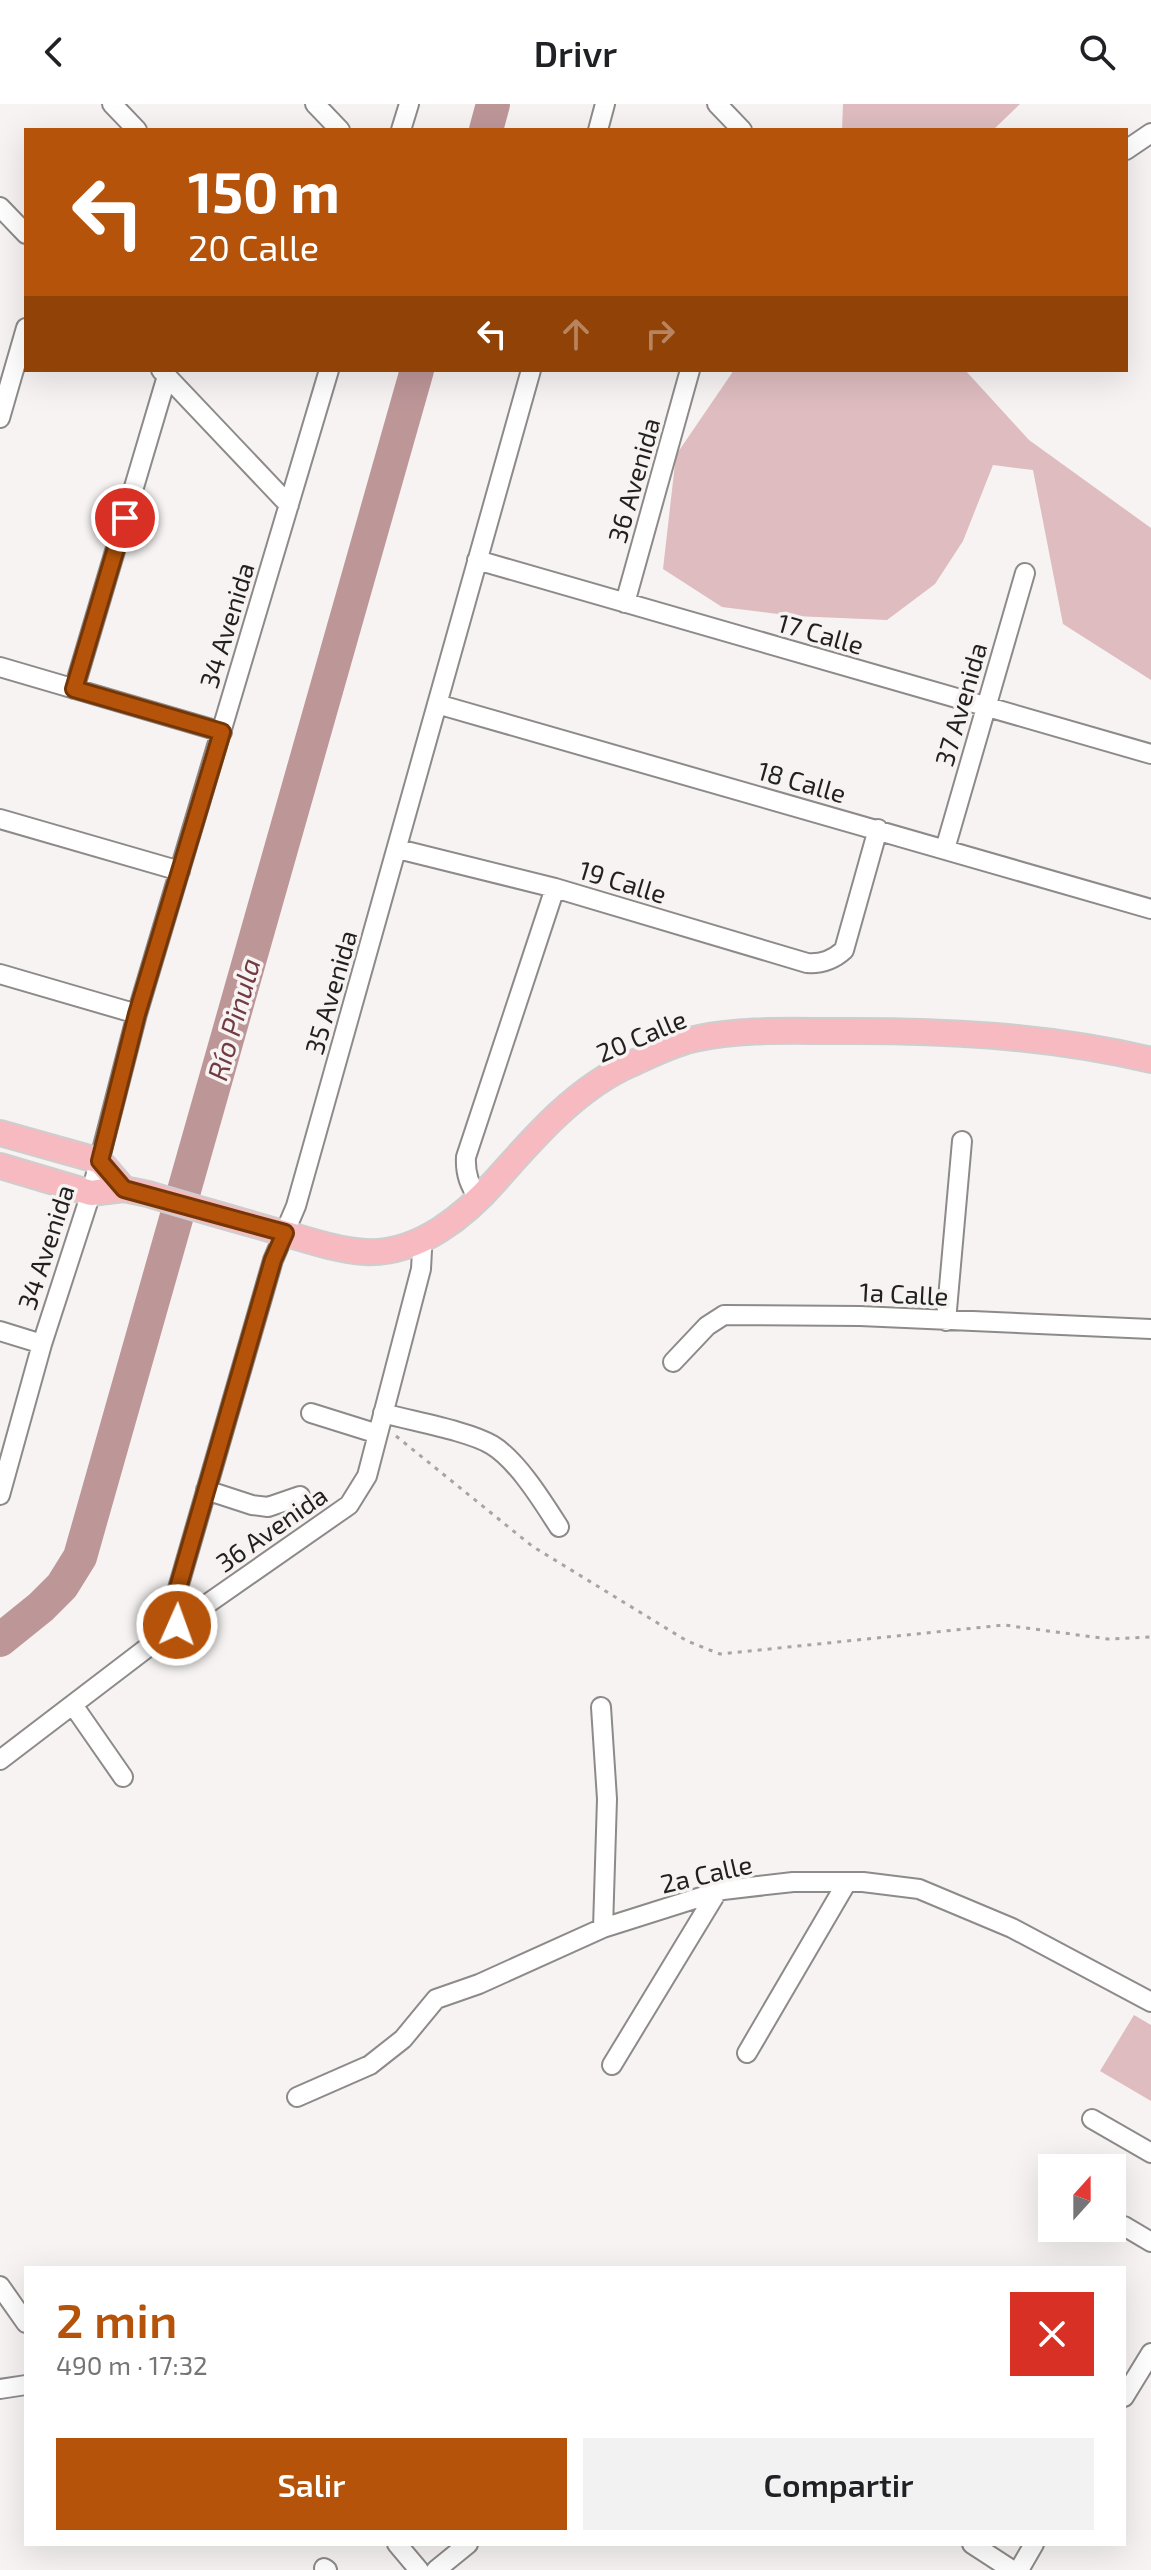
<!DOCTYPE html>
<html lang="es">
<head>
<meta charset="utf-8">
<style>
	body { margin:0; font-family:"Exo 2",sans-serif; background:#f2f2f2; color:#202124; height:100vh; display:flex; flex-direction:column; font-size:30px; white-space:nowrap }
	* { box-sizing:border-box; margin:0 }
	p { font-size:26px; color:#757577 }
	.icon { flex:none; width:44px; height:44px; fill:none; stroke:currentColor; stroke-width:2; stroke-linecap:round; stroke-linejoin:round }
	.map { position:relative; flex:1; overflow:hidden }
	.details { position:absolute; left:24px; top:2162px; width:1102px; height:280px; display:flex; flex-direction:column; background:#fff; border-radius:0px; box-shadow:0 8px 32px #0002 }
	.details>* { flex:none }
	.hud { position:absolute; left:24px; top:24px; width:1104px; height:244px; border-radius:0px; box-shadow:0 8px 32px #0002; background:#b45309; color:#fff; overflow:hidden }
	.needle { width:52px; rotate:21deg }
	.tools { position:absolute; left:1038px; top:2050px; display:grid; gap:16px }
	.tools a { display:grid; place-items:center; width:88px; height:88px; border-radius:0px; background:#fff; box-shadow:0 8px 32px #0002; font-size:40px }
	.pin { position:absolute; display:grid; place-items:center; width:68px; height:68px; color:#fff; margin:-34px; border:4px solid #fff; border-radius:50%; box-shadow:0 2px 8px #0007 }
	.me { position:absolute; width:88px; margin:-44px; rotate:2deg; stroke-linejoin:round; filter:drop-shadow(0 0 6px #0008) }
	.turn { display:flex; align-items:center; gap:28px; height:168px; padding:0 32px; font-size:36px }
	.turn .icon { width:104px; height:104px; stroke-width:2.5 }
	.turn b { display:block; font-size:56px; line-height:68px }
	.lanes { display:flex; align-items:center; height:76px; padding:0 32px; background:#0003; justify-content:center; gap:40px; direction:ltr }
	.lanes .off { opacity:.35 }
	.round { display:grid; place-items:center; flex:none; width:84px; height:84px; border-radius:0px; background:#f2f2f2 }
	.overview { display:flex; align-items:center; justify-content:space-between; height:136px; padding:0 32px }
	h1 { font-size:48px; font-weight:600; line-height:60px; color:#b45309 }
	.action { display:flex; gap:16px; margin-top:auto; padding:16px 32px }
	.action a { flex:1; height:92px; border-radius:0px; background:#b45309; color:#fff; font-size:32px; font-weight:600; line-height:92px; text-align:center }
	.action a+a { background:#f2f2f2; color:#202124 }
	header { display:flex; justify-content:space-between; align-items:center; height:104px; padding:0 32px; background:#fff; font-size:36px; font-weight:600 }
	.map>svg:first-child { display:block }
	.green { fill:#debcbf }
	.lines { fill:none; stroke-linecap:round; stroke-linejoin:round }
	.river { stroke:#bd9698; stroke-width:34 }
	.minor-casing { stroke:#8e8a8a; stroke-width:22 }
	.major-casing { stroke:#cecece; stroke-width:28 }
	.path { stroke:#a7a4a4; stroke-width:3; stroke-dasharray:4 6; stroke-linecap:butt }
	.minor { stroke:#fff; stroke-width:18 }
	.major { stroke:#f7bac1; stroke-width:24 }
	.route-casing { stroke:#753606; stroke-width:20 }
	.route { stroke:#b45309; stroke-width:14 }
	.labels { text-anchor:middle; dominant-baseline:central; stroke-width:7; stroke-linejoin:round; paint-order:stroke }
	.street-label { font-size:26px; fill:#211f1f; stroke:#f7f3f3 }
	.water-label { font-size:28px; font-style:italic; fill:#723b41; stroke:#f7f3f3 }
</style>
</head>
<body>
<header><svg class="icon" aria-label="back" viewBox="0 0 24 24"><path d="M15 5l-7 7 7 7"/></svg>Drivr<svg class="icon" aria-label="search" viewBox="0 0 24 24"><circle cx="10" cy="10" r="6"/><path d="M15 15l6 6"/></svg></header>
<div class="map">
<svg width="1151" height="2466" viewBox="0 0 1151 2466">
	<rect width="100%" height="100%" fill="#f7f3f3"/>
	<path class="green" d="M843,0H1020L993,26H842Z
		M734,266H965L1029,336L1151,424V576L1063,520L1033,366L993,361L963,437L935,480L887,516L794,512L722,503L663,465L676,351Z
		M1134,1911L1151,1921V1997L1100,1967Z"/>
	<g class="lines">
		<path class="river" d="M486,26L493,0
			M0,1536L41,1503L62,1482L80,1453L417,266"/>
		<g class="minor-casing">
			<path id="minor" d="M112,0L137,26
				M315,0L340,26
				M717,0L742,26
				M401,26L409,0
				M598,26L605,0
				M1126,46L1151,29
				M0,103L26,130
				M161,266L289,401
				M0,314L26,224
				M477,456L1151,650
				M625,499L690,266
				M0,563L222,628
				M74,585L167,272
				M437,600L1151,805
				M0,715L180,767
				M398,745L555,784L807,859C822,860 833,856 844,846L878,725
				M945,745L1025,469
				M0,870L137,910
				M479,1096C470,1081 465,1071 466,1053L555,784
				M946,1217L962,1037
				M0,1227L42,1240
				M673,1258L707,1222L724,1211L860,1212L1151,1225
				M311,1309L378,1330
				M383,1309C411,1317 469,1327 492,1341C517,1356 543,1398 559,1423
				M206,1386L252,1401L268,1403L300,1392
				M0,1391L42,1240L91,1089L137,910L329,266
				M177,1521L176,1491L273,1156L296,1102L531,266
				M73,1601L123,1673
				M601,1603L607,1695L603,1824
				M0,1656L177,1521L349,1401L367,1372L421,1165L422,1146L419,1137
				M747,1949L847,1778
				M612,1961L717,1788
				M297,1993L370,1961L403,1935L436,1895L479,1880L603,1824L723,1786L793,1778H863L919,1785L1012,1824L1151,1898
				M1092,2015L1151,2049
				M1124,2122L1151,2138
				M0,2182L26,2219
				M0,2285L26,2281
				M1124,2293L1151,2249
				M397,2440L419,2466
				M972,2440L1012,2466
				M324,2464L327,2466
				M436,2466L468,2440
				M1019,2466L1034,2440"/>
		</g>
		<g class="major-casing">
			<path id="major" d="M0,1029L100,1057L124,1085
				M0,1062L91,1089L124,1085L148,1090C191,1103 234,1115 276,1127C305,1135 335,1146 365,1148C418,1151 466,1111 498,1074C535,1032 578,983 631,960C651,951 676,938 699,934C742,925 788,927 832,927C938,926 1047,931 1151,956"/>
		</g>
		<path class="path" d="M396,1332L532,1442L687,1537L720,1550L1004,1521L1108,1535L1151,1533"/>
		<use href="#minor" class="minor"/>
		<use href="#major" class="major"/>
	</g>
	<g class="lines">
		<g class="route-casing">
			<path id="route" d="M125,414L74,585L222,628L137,910L100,1057L124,1085L285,1129L273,1156L176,1491L177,1521"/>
		</g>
		<use href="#route" class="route"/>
	</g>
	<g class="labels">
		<g class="street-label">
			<text transform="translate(633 376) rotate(-74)">36 Avenida</text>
			<text transform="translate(226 521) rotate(-73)">34 Avenida</text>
			<text transform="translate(821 529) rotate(16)">17 Calle</text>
			<text transform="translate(960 600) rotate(-74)">37 Avenida</text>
			<text transform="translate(802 677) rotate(16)">18 Calle</text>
			<text transform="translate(623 777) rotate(17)">19 Calle</text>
			<text transform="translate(330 888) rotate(-74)">35 Avenida</text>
			<text transform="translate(641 931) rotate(-23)">20 Calle</text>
			<text transform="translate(45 1143) rotate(-72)">34 Avenida</text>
			<text transform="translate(904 1189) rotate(3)">1a Calle</text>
			<text transform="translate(271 1424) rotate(-35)">36 Avenida</text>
			<text transform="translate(706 1769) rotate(-13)">2a Calle</text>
		</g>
		<g class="water-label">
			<text transform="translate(233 915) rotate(-74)">Río Pinula</text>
		</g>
	</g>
</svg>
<div class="tools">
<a><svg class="needle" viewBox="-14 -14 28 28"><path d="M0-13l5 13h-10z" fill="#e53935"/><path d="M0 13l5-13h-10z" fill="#757577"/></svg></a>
</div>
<div class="pin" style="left:125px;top:414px;background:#d93025"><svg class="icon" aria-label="arrive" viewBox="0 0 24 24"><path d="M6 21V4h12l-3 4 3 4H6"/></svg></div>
<svg class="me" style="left:177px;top:1521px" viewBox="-20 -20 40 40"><circle r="17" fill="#b45309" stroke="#fff" stroke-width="3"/><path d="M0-11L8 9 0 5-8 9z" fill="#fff"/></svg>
<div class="hud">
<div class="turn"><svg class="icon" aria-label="left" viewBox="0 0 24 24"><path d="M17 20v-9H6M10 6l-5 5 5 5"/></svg><div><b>150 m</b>20 Calle</div></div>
<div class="lanes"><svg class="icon" aria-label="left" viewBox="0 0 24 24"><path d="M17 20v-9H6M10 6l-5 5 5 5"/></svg><svg class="icon off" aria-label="ahead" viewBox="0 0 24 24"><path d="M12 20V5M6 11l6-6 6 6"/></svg><svg class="icon off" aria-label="right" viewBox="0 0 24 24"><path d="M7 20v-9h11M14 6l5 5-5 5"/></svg></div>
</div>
<section class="details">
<div class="overview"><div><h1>2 min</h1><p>490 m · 17:32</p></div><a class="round" style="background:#d93025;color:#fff"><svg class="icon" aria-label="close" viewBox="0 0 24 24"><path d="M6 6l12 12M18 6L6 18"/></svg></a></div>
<div class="action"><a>Salir</a><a>Compartir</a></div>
</section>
</div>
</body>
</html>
